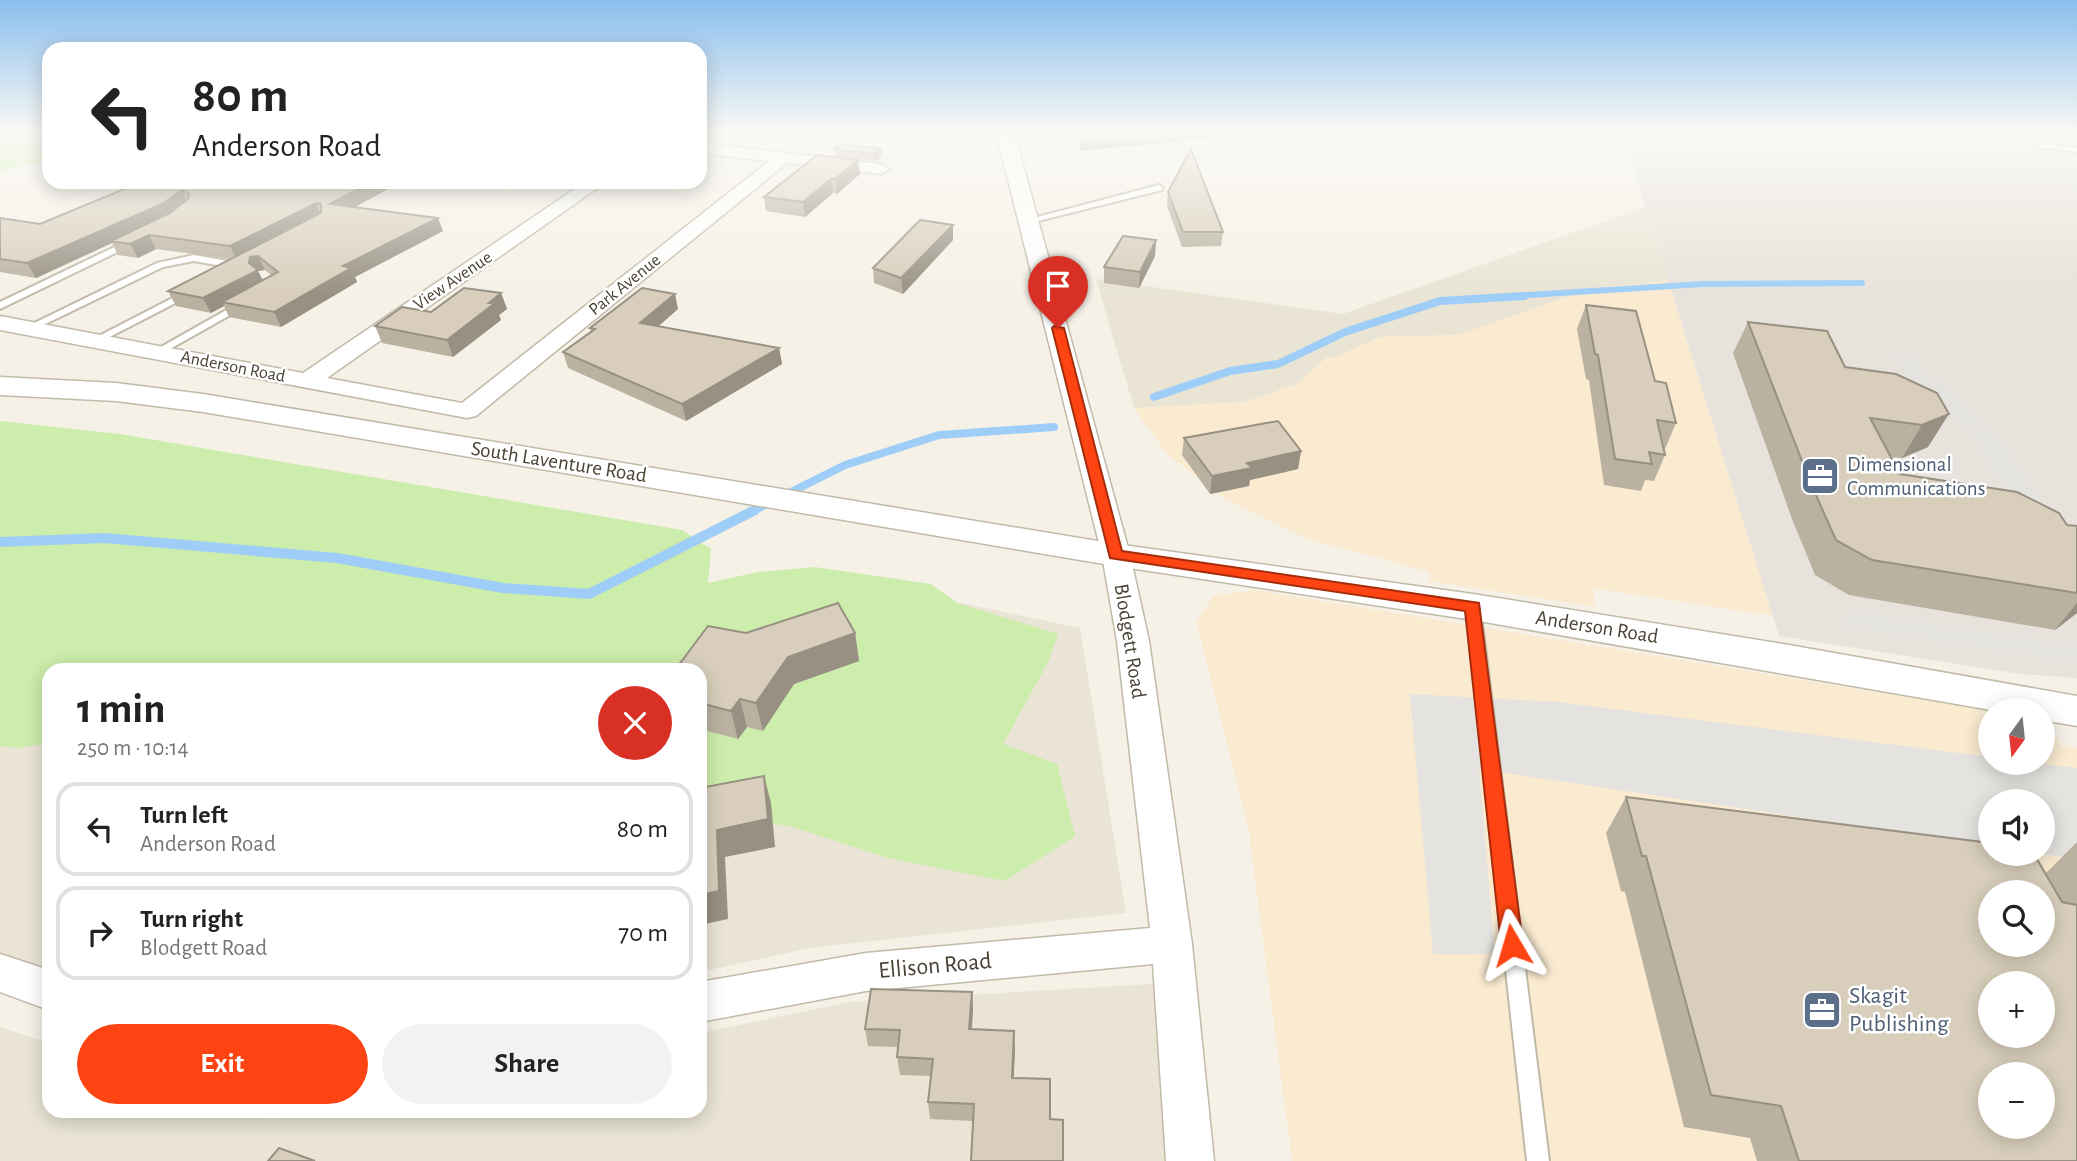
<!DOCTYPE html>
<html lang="en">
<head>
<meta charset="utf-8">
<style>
	body { margin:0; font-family:"Alegreya Sans",sans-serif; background:#f2f2f2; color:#222; height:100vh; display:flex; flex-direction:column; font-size:26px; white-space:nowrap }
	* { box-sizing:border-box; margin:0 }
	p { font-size:23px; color:#767676 }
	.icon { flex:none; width:38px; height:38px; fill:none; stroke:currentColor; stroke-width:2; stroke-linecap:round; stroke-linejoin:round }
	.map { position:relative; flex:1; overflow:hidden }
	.side { position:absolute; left:42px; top:663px; width:665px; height:455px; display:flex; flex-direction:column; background:#fff; border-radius:21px; box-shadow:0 4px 18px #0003 }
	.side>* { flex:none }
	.top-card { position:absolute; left:42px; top:42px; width:665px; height:147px; border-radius:21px; box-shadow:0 4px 18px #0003; background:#fff; color:#222; overflow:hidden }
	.needle { width:46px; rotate:195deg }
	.buttons { position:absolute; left:1978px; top:698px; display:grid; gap:14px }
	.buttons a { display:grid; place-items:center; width:77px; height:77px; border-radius:50%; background:#fff; box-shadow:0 4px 18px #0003; font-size:35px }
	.pin { position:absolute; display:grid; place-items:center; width:60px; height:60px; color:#fff; margin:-72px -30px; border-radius:50% 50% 50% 0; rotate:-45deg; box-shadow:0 0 7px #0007 }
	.pin .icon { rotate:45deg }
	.me { position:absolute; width:77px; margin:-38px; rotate:353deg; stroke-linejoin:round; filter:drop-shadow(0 0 5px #0008) }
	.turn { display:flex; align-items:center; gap:24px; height:147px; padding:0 35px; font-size:32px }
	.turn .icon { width:91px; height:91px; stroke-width:2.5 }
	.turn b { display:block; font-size:49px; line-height:60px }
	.round { display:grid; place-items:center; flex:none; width:74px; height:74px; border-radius:37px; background:#f2f2f2 }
	.head { display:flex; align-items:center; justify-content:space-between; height:119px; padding:0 35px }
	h1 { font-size:42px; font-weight:700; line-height:52px }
	.cta { display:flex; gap:14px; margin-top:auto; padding:14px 35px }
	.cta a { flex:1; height:80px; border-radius:42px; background:#ff4413; color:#fff; font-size:28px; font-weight:700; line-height:80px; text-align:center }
	.cta a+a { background:#f2f2f2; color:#222 }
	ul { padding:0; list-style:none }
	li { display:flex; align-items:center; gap:21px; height:94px; margin:0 14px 10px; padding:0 21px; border:4px solid #e0e0e0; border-radius:21px }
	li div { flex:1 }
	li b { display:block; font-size:26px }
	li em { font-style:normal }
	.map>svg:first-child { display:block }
	.residential { fill:#e9e4d4 }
	.commercial { fill:#f9ead0; fill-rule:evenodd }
	.industrial { fill:#e7e2db }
	.green { fill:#ccedac }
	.parking { fill:#e5e3df }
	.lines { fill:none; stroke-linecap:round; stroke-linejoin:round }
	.stream-far2 { stroke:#9ecef7; stroke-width:6 }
	.stream-far1 { stroke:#9ecef7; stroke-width:8 }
	.stream { stroke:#9ecef7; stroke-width:10 }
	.service-casing { stroke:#c1baa8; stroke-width:4 }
	.minor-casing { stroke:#c1baa8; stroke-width:3 }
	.tertiary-casing { stroke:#c1baa8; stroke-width:3 }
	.service { fill:#fff; fill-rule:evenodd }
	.minor { fill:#fff; fill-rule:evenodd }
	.tertiary { fill:#fff; fill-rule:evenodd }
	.wall { fill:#bab1a1; fill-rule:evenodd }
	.shaded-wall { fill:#979083 }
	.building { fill:#d8cebb; stroke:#979083; stroke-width:2; fill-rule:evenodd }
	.route { fill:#ff4413; stroke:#a62c0c; stroke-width:2 }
	.labels { text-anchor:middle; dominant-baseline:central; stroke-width:5; stroke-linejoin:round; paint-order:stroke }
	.far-street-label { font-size:18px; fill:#494235; stroke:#fff }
	.street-label { font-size:21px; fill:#494235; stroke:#fff }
	.service-label { font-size:21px; fill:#4e5e75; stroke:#fff; text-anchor:start }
	.near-street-label { font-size:24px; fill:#494235; stroke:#fff }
	.near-service-label { font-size:24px; fill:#4e5e75; stroke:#fff; text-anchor:start }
</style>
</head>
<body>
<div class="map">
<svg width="2077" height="1161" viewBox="0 0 2077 1161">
	<rect width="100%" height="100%" fill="#f5f1e7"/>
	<path class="residential" d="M1645,207L1668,281L1592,288L1459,335L1380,337L1336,357H1327L1297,384L1245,402L1134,408L1096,279L1343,314Z
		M814,572L1080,628L1126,913L810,948L700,972V671Z
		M0,694L49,706V974L0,957Z
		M1168,983L1166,1161H0V1027L49,1043V1111H250L273,1119L312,1111H700V1033L850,1002Z"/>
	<path class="commercial" d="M1668,281L1773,616L1593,588L1595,607L1430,581V572L1308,539L1225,499L1166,453L1134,408L1245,402L1297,384L1327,357H1337L1380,337L1459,335L1592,288Z
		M1255,590L1990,711V763H2042V720L2047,721L2061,746L2077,748V1161H1292L1248,825L1196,622L1214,596ZM1990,802H2042V854H1990ZM1990,892H2042V945H1990ZM1990,984H2042V1036H1990ZM1990,1074H2042V1127H1990Z"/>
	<path class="industrial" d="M1622,132H2077V678L2021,674L1779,636Z"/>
	<path class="green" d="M0,132H49V161L0,170Z
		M0,421L120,434L682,530L711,549L708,583L758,572L815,567L931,584L957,603L1058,634L1048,662L1003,744L1057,764L1075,836L1005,881L888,858L790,826L700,814V670H49V743L18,748L0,746Z"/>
	<path class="parking" d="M1892,353L1915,356L1925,374L1941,385L1987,427L1966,425L1907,376Z
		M1970,430L1998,434L2043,505L2012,501Z
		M1851,611L2077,647V662L1844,626Z
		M1410,694L1557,702L1990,757V763H2034L2077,768V859L2042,854V802H1990V846L1479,769L1495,954H1433Z"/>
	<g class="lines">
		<path class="stream-far2" d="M1497,297L1703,284L1862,283"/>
		<path class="stream-far1" d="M1154,397L1230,371L1278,364L1345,332L1440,301L1524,296
			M751,512L845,465L939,435L1054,427"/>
		<path class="stream" d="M0,542L104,538L337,558L503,588L589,594L755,510"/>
		<g class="service-casing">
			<path id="service" d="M2040,143L2077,148V152L2037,147L2036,145Z
				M1159,185L1163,188L1162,190L1030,223L1026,220Z
				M131,239L136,242L134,244L0,309V302Z
				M194,255L239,263L244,266L239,269L194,261L163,267L33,330L29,331L24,328L157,263Z
				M190,289L195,292L193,294L98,343L94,344L89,341Z
				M244,300L248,301V305L161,354H153L152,352Z
				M1473,602L1480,607L1549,1161H1527L1466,607Z"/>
		</g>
		<g class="minor-casing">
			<path id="minor" d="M996,132H1012L1020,154L1130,555L1149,641L1192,944L1214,1161H1166L1153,964L866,991L700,1022V982L866,953L1150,928L1117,641L1102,555Z
				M700,143L881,164L890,169L881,174L787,163L476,416L467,418L0,330V316L303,373L585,182H606L327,378L462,403L769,161L700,153Z
				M0,954L49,970V1010L0,992Z"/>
		</g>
		<g class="tertiary-casing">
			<path id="tertiary" d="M0,377L116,383L203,394L1116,544L1473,594L1789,645L2077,696V726L2042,720V710H1991L1473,620L1116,566L203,412L116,401L0,395Z"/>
		</g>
		<use href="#service" class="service"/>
		<use href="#minor" class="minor"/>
		<use href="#tertiary" class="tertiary"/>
	</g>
	<path class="wall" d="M841,144L882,156L876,161L835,156L834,149Z
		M858,160L860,174L837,194L833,193L805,217L766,211L764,197Z
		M141,182H401L354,207L443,231L355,277L357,282L281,327L229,317L224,306L211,313L176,306L168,291L230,259L156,249L138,258L118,255L112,243L36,278L0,272V218L40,224ZM265,270L271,275L263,280L258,271Z
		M1168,192L1223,232L1221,246L1182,247L1167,206Z
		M953,225V240L903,294L874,283L873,268Z
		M1156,240L1155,256L1139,288L1104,283V267Z
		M501,293L507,309L499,315L501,320L453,357L382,343L375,326Z
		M1586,305L1655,381L1676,423L1665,449L1664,448L1665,455L1654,481L1645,480L1641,491L1604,485L1589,380L1586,379L1577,329Z
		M678,309L658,326L779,348L782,364L686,421L568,368L563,352L591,332L590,328Z
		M1748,322L1845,367L1937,393L1928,447L1902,458L1890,457L1900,474L2067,525L2077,526V613L2055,630L1849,595L1815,575L1792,519L1733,353Z
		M1184,438L1301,451L1298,469L1250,480L1249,486L1210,494L1182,455Z
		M746,633H855L859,661L794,684L763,731L747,727L738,739L700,729V670Z
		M1626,797L2063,903L2046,873L2077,842V1161H1757L1750,1138L1684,1127L1625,892L1621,891L1606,833Z
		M972,992L973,1010L972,1029L1015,1049L1013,1078L973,1121L930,1119L928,1102L931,1076L900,1075L897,1057L898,1047L868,1046L865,1029Z"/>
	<path class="shaded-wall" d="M1156,132H1244L1243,135L1080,151V140Z
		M881,149L882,156L876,161L875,154Z
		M858,160L860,174L837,194L835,179Z
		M831,179L833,193L805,217L803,202Z
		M371,182H401L335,218L330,204Z
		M182,190L188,203L169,218L111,241L112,243L36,278L27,263Z
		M316,203L322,217L237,260L230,246Z
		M438,218L443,231L355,277L357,282L281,327L274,312L343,266Z
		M953,225V240L903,294L901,278Z
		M149,235L156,249L138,258L130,244Z
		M1156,240L1155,256L1139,288L1140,272Z
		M258,256L265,270L258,271L265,285L222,302L224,306L211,313L203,298L249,263L250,257Z
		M501,293L507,309L499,315L501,320L453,357L447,340L489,303Z
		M675,294L678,309L644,339L640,323Z
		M779,348L782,364L686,421L682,404Z
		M1949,414L1928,447L1902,458L1922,425Z
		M1301,451L1298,469L1250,480L1249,486L1210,494L1212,476L1247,463Z
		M2077,603V613L2055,630Z
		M855,633L859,661L794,684L763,731L756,703L788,657Z
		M740,699L747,727L738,739L731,711Z
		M764,776L771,803L775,847L725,857L728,919L700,925V895L717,830Z
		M972,992L973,1010L970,1047L969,1029Z
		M1014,1031L1015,1049L1013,1095L1012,1078Z"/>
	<path class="building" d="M1085,132H1156L1080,140Z
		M841,144L881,149L875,154L834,149Z
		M1191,149L1223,232H1183L1168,192Z
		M817,155L858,160L835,179H831L803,202L764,197Z
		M141,182H371L330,204L438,218L343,266L351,268L274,312L222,302L278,272L258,256L250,257L249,263L258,270L203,298L168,291L321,213V204L316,203L230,246L149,235L130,244L111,241L170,213L188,199L189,193L182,190L162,204L27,263L0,259V218L40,224Z
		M920,220L953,225L901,278L873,268Z
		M1123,236L1156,240L1140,272L1104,267Z
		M464,288L501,293L489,303H495L447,340L375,326L402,307L431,312Z
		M642,288L675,294L640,323L779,348L682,404L563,352L595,329L590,328Z
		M1586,305L1636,311L1655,381L1666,383L1676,423L1657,420L1665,455L1649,452L1652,464L1615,459L1598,355L1595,354Z
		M1748,322L1827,331L1845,367L1896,374L1937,393L1949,414L1922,425L1870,418L1900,474L2017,492L2059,513L2067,525L2077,526V593L1872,560L1836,540L1811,484Z
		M1278,421L1301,451L1247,463L1252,468L1212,476L1184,438Z
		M838,603L855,633L788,657L756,703L740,699L731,711L700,703V670H675L708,626L746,633Z
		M764,776L768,819L717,830L719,891L700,895V788Z
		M1626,797L1990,843V854H2034L2062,902L2077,905V1161H1799L1781,1106L1711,1095L1646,856H1642ZM1990,892H2042V945H1990ZM1990,984H2042V1036H1990ZM1990,1074H2042V1127H1990Z
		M871,989L972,992L969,1029L1014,1031L1012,1078L1050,1079V1119L1063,1120V1161H971L974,1104L928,1102L933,1059L897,1057L900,1030L865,1029Z
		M279,1148L315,1161H268Z"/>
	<linearGradient id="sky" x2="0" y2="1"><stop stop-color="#8abeee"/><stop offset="0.45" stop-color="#faf9f4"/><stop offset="1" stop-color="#faf9f4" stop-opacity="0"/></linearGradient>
	<rect width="2077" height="295" fill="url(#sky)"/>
	<path class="route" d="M1054,326L1064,328L1122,551L1479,603L1523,945L1520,952L1512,955L1504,952L1501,945L1465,611L1110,558L1052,328Z"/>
	<defs>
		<g id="office-square" transform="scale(2.0125)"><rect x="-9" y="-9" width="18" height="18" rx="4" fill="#5c6f8a" stroke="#fff"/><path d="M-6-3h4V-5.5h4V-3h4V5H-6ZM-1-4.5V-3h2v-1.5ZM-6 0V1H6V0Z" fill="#fff"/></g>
	</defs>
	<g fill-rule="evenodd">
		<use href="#office-square" x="1820" y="476"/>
		<use href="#office-square" x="1822" y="1010"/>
	</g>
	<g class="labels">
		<g class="far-street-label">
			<text transform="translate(453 281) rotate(-34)">View Avenue</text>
			<text transform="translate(625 285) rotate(-39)">Park Avenue</text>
			<text transform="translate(233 367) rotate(11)">Anderson Road</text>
		</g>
		<g class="street-label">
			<text transform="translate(559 462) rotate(9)">South Laventure Road</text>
			<text transform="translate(1597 627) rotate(9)">Anderson Road</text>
			<text transform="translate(1130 641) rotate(81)">Blodgett Road</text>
		</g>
		<g class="service-label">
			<text x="1847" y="464">Dimensional<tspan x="1847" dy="24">Communications</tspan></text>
		</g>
		<g class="near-street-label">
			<text transform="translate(935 966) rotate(-5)">Ellison Road</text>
		</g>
		<g class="near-service-label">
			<text x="1849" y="996">Skagit<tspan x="1849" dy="28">Publishing</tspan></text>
		</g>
	</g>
</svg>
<div class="buttons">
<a><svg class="needle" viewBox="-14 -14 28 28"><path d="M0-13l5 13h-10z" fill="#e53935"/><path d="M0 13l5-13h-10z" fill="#767676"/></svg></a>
<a><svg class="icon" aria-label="sound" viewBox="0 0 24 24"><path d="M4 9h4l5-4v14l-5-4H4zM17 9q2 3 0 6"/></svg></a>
<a><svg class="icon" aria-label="search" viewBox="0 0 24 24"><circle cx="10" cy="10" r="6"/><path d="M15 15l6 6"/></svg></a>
<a>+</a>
<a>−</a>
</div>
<div class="pin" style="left:1058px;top:328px;background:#d93025"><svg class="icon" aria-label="arrive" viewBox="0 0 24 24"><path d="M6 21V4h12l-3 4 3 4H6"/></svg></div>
<svg class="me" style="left:1512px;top:945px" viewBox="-20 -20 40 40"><path d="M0-17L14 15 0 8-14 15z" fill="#ff4413" stroke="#fff" stroke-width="4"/></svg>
<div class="top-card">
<div class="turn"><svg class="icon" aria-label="left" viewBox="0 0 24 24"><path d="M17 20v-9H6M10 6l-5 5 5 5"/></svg><div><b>80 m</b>Anderson Road</div></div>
</div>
<section class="side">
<div class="head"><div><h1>1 min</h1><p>250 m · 10:14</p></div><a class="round" style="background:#d93025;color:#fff"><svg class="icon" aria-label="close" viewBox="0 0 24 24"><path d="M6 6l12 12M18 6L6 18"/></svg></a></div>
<ul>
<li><svg class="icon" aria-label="left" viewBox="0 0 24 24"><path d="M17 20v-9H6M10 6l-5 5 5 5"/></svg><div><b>Turn left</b><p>Anderson Road</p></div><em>80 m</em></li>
<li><svg class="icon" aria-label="right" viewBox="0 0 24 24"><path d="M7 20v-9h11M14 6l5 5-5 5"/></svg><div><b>Turn right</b><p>Blodgett Road</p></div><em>70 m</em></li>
</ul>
<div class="cta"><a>Exit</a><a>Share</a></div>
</section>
</div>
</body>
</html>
